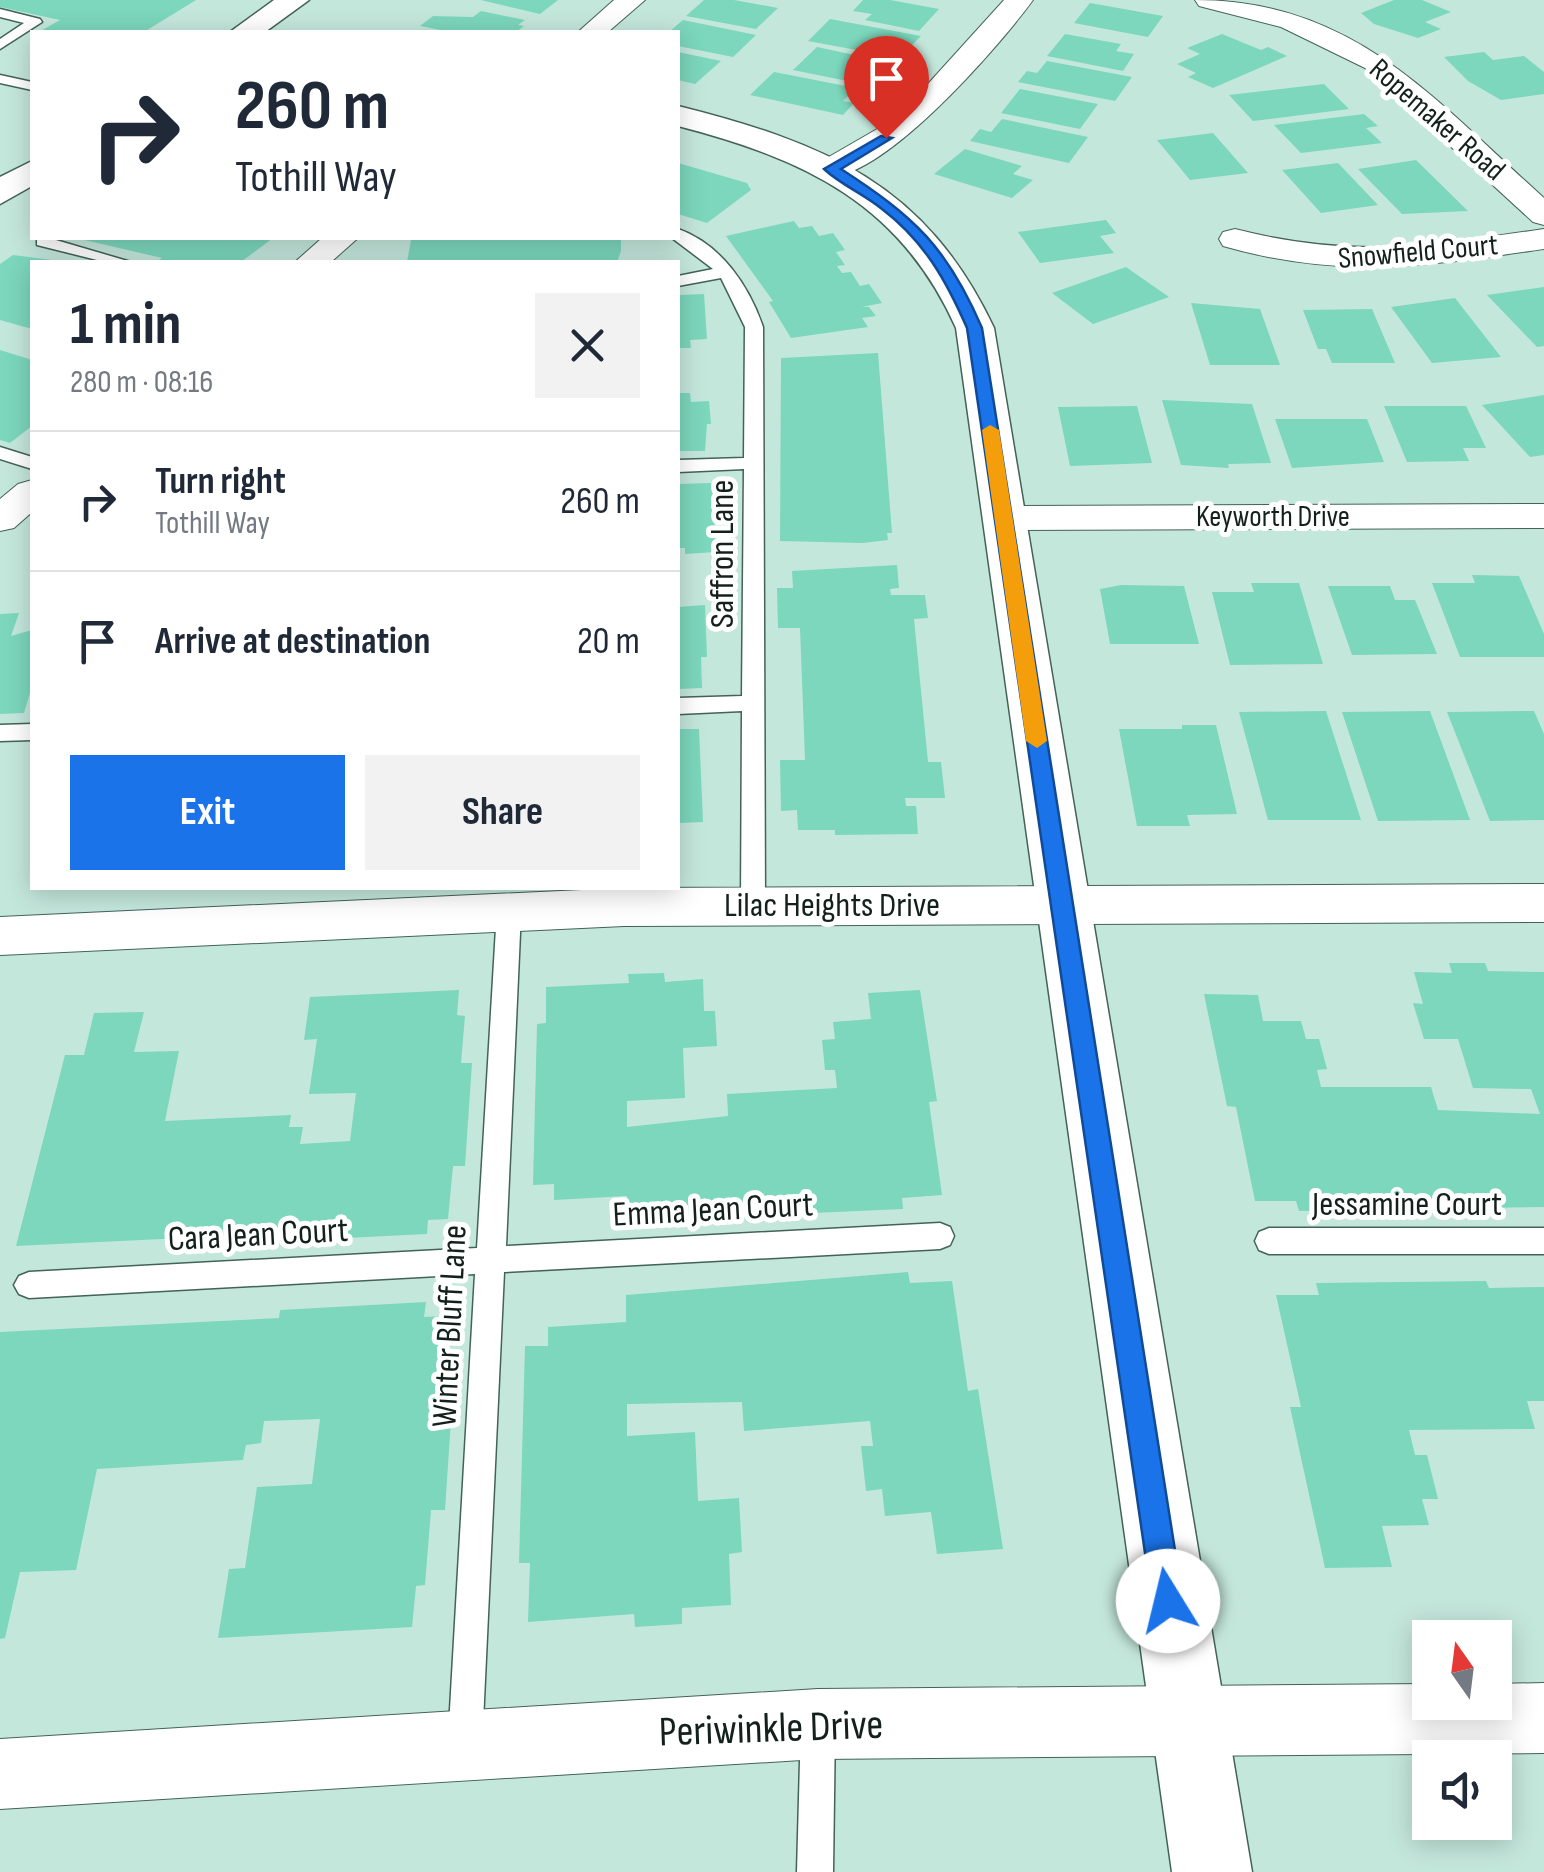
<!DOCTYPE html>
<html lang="en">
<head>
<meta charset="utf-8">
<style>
	body { margin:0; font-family:"Sofia Sans Condensed",sans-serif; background:#f2f2f3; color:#1f2937; height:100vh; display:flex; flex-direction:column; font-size:38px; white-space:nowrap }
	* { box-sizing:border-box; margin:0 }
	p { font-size:32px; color:#747a83 }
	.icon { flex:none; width:55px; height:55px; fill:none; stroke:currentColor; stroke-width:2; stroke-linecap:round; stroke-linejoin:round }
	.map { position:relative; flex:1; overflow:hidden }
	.side { position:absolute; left:30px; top:260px; width:650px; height:630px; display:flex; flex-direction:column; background:#fff; border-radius:0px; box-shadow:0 5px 25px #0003 }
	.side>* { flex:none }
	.top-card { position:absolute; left:30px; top:30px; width:650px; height:210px; border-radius:0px; box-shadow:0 5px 25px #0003; background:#fff; color:#1f2937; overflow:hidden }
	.needle { width:65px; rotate:346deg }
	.fabs { position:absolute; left:1412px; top:1620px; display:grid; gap:20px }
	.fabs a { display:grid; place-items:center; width:100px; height:100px; border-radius:0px; background:#fff; box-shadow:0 5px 25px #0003; font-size:50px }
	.pin { position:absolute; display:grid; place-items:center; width:85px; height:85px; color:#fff; margin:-102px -42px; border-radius:50% 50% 50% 0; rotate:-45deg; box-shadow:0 0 10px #0007 }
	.pin .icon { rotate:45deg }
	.me { position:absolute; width:110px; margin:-55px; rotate:351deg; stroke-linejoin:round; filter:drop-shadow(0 0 8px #0008) }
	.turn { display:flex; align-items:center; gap:35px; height:210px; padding:0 40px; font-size:45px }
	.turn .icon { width:130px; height:130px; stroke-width:2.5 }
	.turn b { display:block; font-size:70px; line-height:85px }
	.round { display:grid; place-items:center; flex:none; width:105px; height:105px; border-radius:0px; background:#f2f2f3 }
	.summary { display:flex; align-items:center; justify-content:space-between; height:170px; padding:0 40px }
	h1 { font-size:60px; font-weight:700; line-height:75px }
	.action { display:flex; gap:20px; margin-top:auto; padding:20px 40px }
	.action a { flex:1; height:115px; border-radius:0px; background:#1a73e8; color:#fff; font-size:40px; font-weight:700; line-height:115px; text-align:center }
	.action a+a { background:#f2f2f3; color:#1f2937 }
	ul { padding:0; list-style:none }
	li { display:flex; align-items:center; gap:30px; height:140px; padding:0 40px; border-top:2px solid #e0e1e3 }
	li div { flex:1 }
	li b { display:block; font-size:38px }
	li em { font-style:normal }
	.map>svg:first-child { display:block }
	.building { fill:#7cd7bc }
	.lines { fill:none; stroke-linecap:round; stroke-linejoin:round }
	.service-casing { stroke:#436258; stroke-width:3 }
	.minor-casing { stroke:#436258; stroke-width:2 }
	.tertiary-casing { stroke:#436258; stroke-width:3 }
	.service { fill:#fff; fill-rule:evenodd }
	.minor { fill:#fff; fill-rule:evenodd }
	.tertiary { fill:#fff; fill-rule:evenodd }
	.route { fill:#1a73e8; stroke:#114b97; stroke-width:2.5 }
	.slow { fill:#f59e0b }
	.labels { text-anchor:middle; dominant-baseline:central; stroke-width:10; stroke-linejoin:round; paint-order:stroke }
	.far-street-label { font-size:30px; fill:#13201c; stroke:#fff }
	.street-label { font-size:35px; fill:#13201c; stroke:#fff }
	.near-street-label { font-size:42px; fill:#13201c; stroke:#fff }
</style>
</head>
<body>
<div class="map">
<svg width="1544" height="1872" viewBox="0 0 1544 1872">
	<rect width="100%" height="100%" fill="#c4e7dc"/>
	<path class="building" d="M0,0H196L144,32H39L60,20L0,7Z
		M481,0H558L540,14Z
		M704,0H734L778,8L756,29L686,16Z
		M863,0H890L939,9L919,31L865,20L872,14L853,11Z
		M1394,0H1422L1451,12L1425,22L1441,29L1418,38L1374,24L1361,13Z
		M1090,3L1163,16L1148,37L1074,23Z
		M481,11L525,20L518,25L524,26L516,32H451L420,26L433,16L473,17Z
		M830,19L921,36L911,46L900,44L889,56L808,41Z
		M683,20L756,35L733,57L678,46V32H669Z
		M1065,34L1121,44L1116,51L1134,54L1123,71L1047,56Z
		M1222,34L1261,50L1268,47L1287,56L1213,88L1188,77L1196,73L1177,64L1200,54L1187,48Z
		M817,47L897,64L887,73L875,71L862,84L793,70Z
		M678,52L721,61L695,84L678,80Z
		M1484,52L1493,60L1524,56L1544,72V94L1501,100L1468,81L1444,57Z
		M1047,61L1132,77L1115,101L1018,82L1027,71L1037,73Z
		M774,72L856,88L843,101L854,103L843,115L750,95Z
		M1324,84L1349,109L1253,121L1229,95Z
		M1020,89L1098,104L1080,129L1001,113Z
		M1364,114L1378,126L1366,128L1382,143L1301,153L1274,125Z
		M1002,119L1088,137L1069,163L970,141L980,129L991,132Z
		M1213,133L1248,173L1190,180L1157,140Z
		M965,149L1022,166L1013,174L1033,180L1012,198L934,174Z
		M1416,160L1468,211L1402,214L1358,169Z
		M678,163L747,183L751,190L707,223L678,214Z
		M1338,163L1378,205L1321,213L1282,170Z
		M1106,220L1116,233L1100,236L1114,253L1040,263L1018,232Z
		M794,221L799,228L812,226L819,236L833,233L845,250L836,252L845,265L837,266L842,273L851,272L860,286L869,284L882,303L862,307H869L876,316L862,318L868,327L791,338L769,302L773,301L726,236Z
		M76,238H273L241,262H156L162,258Z
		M427,238H621V251L617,262H407L411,240Z
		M13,255L60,261L32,262V329L0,320V264Z
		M1126,267L1169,297L1093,324L1052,293Z
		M1544,287V346L1537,347L1487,295Z
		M704,294L707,339L690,340L691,348H678V295Z
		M1455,298L1501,357L1432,363L1391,307Z
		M1191,303L1260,309L1280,365H1210Z
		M1372,309L1395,363H1332L1326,349H1318L1303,310Z
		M0,350L32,360V426L10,443L0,440Z
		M878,353L892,533H887L888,540L863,543L780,541L781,358Z
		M678,393H690L691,402L709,401L711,424H707L705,451H678Z
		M1544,395V455L1530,457L1482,405Z
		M1162,400L1252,404L1271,463L1228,464L1229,468L1181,465Z
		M1137,406L1152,463L1070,466L1058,407Z
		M1384,406H1466L1486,448H1463L1469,461L1407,462Z
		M1275,419H1367L1384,462L1292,468Z
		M712,483L716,552L685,554V548H678V484Z
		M897,565L899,588L890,589L891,595H925L928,618L914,619L928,762H941L945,798H905L906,806H916L918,834L835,835V830H798L797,810L781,811L780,760H805L800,628H778L777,588H793L792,571Z
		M1472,575L1519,576L1544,634V657H1460L1432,583H1475Z
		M1251,583H1299L1323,664L1230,665L1212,592H1254Z
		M1121,585L1184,586L1199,644H1110L1100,589Z
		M1328,586H1390L1395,600H1415L1437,654L1352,655Z
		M705,605L707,657H701L702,688L678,689V607Z
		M19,613L11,636L32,630V686L24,713L0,714V614Z
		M1326,711L1361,820H1268L1239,712Z
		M1430,711L1470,820L1378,821L1342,712Z
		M1534,711L1544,734V820L1490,821L1447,712Z
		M1182,725H1216L1237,814L1187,815L1190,826H1137L1119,729H1182Z
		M678,729H699L703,822L678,823Z
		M1449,963H1485L1488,971L1544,972V1207L1299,1211L1296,1201H1255L1236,1107L1227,1106L1204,994L1258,995L1263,1021H1301L1306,1039H1319L1327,1069L1317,1070L1321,1087H1431L1438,1110L1540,1114L1531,1089L1473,1088L1458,1039H1424L1413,1003L1423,1004L1414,972L1452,973Z
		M664,973L665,982L703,979L704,1011H715L717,1046L683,1048L685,1098L627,1101V1127L728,1116L727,1094L837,1088L835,1070H825L822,1040L835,1039L833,1022L871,1019L868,993L920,990L937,1101L929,1102L942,1195L902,1198L903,1209L628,1221L627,1196L554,1200V1184L533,1185L537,1024L546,1023V987L629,983L628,974Z
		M459,990L457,1015L465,1016L461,1063H472L465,1166H453L448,1219L428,1220L427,1234L286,1241L287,1233L16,1246L65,1055H84L94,1013L144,1012L134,1052L179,1051L165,1121L291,1115L289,1127H303L300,1144L350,1141L356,1093L309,1094L317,1039L304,1040L310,997Z
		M908,1272L910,1283L952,1281L968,1391L978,1389L1003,1549L937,1554L931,1512L885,1516L882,1489L866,1491L861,1446H873L870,1421L744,1431L742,1402L627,1404V1436L695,1432L698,1501L739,1498L742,1552L729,1554L731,1605L682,1608V1624L635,1627L634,1614L528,1622L530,1563H519L525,1346H548V1327L626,1322V1295Z
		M1486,1281L1489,1288L1544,1287V1401H1527L1535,1429L1409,1430L1415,1455H1427L1438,1499H1422L1429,1525L1382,1526L1392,1567L1325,1568L1290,1407H1301L1276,1295H1319L1316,1283Z
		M426,1302L424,1317L445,1316L441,1375H454L445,1510H431L425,1585L416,1586L412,1627L218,1638L229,1569L245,1568L257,1487L312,1484L320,1419L264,1421L261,1443L246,1445L243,1460L97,1469L76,1570L20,1572L5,1638L0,1639V1332L279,1318L280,1310Z"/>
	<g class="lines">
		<g class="service-casing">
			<path id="service" d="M0,9L40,19L42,22L0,49V39L24,23L0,17Z
				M0,75L32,82V90L0,83Z
				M678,229C721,244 749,286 763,327L765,905L753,914L741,905L742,711L678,714V698L742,696L744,469L678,472V460L744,458L745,327L721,278L678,286V276L713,269L672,238H678Z
				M37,238H49L131,262H105L37,245Z
				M0,447L32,457V469L0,459Z
				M32,724V740L0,741V725Z
				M509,902L521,911L506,1246L940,1223L950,1227L954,1236L950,1245L940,1249L504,1272L482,1744L477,1756L465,1761L453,1756L448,1744L475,1274L29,1298L19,1294L14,1285L19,1276L29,1272L477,1248L497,911Z
				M1269,1228H1544V1254H1269L1259,1250L1255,1241L1259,1232Z
				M818,1707L830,1712L835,1724L833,1872H797L801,1724L806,1712Z"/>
		</g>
		<g class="minor-casing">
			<path id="minor" d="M614,0H645L608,32H578Z
				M1004,0H1033C1001,44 876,190 820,176L815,169L820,162L898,117Z
				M1195,0C1354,0 1435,100 1544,198V225L1533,222L1365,68L1281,27L1199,6Z
				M1235,229C1354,259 1425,246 1544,229V249C1425,266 1342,280 1223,246L1219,239L1223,232Z
				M322,238H358L331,262H295Z
				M32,480V512L14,528L0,531V499L18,484Z
				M1544,504V528L1003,530L989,527L983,518L989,509L1003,506Z
				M1544,884V922L624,926L0,955V917L624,888Z
				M1544,1683V1753L818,1759L0,1809V1739L818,1689L1430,1684V1702H1495V1684Z"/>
		</g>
		<g class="tertiary-casing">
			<path id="tertiary" d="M274,0H309L265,32H230Z
				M678,106C825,143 926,184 994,328L1252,1872H1172L956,328C900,203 805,159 678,126Z
				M32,161V186L0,204V177Z"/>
		</g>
		<use href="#service" class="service"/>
		<use href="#minor" class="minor"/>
		<use href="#tertiary" class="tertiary"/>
	</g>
	<path class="route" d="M881,136L892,138L841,169C915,217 947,247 982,328L1183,1601L1178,1611L1168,1616L1157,1611L1152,1601L967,328C946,280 924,241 882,209C864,194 841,185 824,169Z"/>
	<path class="slow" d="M990,425L999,430L1047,741L1037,748L1026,741L982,430Z"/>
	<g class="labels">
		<g class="far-street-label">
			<text transform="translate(1437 120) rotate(41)">Ropemaker Road</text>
			<text transform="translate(1418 252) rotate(-5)">Snowfield Court</text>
			<text x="1273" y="517">Keyworth Drive</text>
		</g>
		<g class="street-label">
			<text transform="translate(722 554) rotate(-90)">Saffron Lane</text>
			<text x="832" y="905">Lilac Heights Drive</text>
			<text x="1407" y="1204">Jessamine Court</text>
			<text transform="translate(713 1210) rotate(-3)">Emma Jean Court</text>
			<text transform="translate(258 1235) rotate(-3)">Cara Jean Court</text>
			<text transform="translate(450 1326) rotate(-87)">Winter Bluff Lane</text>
		</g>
		<g class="near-street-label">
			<text transform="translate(771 1729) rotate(-2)">Periwinkle Drive</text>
		</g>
	</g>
</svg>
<div class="fabs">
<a><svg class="needle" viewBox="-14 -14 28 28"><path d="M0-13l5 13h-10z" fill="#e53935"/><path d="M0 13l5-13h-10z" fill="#747a83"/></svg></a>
<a><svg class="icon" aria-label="sound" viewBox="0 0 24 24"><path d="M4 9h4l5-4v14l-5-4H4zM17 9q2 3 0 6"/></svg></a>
</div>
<div class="pin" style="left:886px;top:138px;background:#d93025"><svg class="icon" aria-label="arrive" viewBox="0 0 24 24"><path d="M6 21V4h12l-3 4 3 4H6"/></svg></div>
<svg class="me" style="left:1168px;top:1601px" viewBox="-20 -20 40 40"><circle r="19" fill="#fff"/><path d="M0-13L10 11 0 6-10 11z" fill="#1a73e8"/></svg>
<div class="top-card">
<div class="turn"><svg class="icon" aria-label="right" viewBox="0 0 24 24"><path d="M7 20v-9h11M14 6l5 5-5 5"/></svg><div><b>260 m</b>Tothill Way</div></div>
</div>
<section class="side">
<div class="summary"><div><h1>1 min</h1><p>280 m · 08:16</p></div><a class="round"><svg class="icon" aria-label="close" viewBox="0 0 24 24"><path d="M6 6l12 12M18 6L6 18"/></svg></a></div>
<ul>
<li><svg class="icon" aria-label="right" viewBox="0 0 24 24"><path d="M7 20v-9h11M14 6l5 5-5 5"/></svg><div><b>Turn right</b><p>Tothill Way</p></div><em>260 m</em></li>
<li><svg class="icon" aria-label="arrive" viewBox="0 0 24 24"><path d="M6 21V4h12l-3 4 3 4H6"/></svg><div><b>Arrive at destination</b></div><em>20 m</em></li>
</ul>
<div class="action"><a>Exit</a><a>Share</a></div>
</section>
</div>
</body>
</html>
